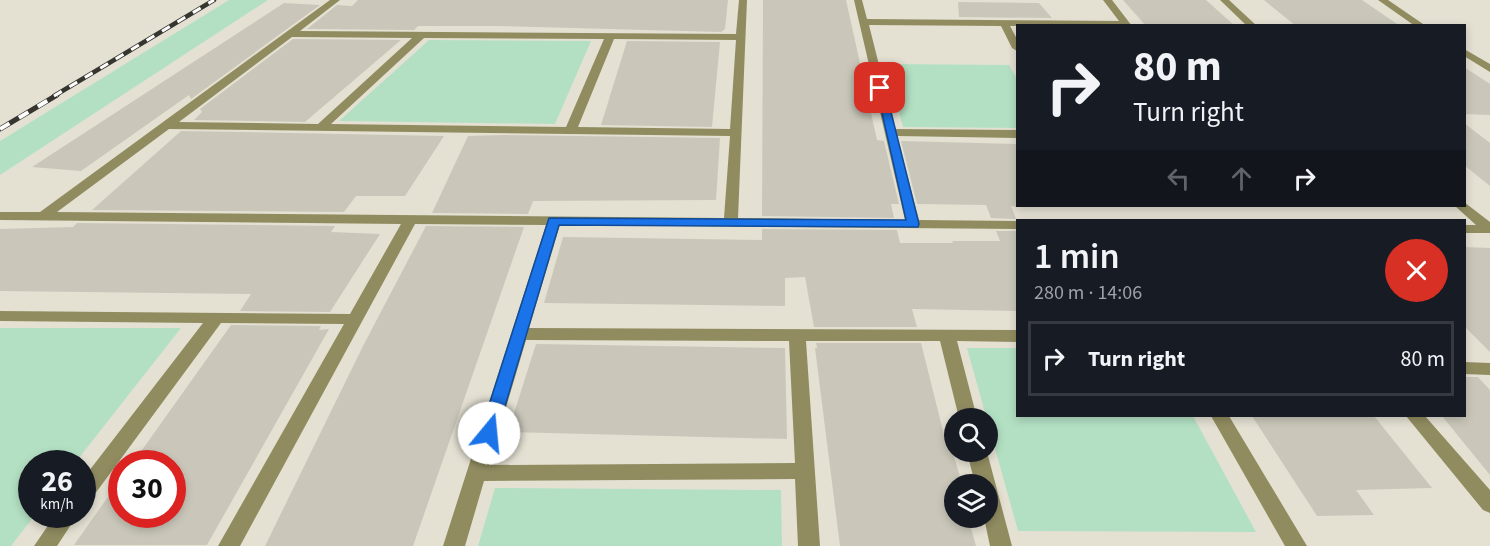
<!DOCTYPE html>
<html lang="en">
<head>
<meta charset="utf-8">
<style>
	body { margin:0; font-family:"Source Sans 3",sans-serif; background:#242831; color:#f1f3f6; height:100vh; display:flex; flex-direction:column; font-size:22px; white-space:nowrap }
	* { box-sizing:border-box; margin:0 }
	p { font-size:20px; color:#9ea1a6 }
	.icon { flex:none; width:33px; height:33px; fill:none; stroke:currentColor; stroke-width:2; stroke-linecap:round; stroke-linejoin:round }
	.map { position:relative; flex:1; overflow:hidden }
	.details { position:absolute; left:1016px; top:219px; width:450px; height:198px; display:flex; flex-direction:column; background:#171b24; border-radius:0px; box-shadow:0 3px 9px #0003 }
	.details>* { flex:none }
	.hud { position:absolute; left:1016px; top:24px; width:450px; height:183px; border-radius:0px; box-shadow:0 3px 9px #0003; background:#171b24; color:#f1f3f6; overflow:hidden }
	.controls { position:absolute; left:944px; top:408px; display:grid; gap:12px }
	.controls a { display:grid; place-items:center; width:54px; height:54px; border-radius:50%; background:#171b24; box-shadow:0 3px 9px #0003; font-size:30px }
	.speed { position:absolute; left:18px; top:450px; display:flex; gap:12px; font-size:30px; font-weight:700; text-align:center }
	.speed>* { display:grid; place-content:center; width:78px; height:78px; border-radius:50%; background:#171b24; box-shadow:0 3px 9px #0003; line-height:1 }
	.speed small { font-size:15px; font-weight:400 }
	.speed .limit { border:9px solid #d22; background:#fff; color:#111 }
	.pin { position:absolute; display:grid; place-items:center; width:51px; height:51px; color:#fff; margin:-26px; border-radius:12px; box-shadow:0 3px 9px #0006 }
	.me { position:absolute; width:66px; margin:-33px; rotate:17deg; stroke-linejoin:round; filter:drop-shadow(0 0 4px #0008) }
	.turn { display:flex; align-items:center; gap:21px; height:126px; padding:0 18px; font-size:27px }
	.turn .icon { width:78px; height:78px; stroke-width:2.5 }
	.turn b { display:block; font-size:42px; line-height:51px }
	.lanes { display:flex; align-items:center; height:57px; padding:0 18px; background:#0003; justify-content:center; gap:30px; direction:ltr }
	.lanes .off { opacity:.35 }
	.round { display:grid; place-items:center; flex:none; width:63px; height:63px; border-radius:32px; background:#242831 }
	.overview { display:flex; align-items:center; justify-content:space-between; height:102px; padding:0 18px }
	h1 { font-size:36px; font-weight:600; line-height:45px }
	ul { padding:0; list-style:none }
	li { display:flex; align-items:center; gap:18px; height:75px; margin:0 12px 9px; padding:0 6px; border:3px solid #363941; border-radius:0px }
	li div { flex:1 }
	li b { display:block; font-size:22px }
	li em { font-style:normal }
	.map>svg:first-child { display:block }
	.green { fill:#b3e0c3 }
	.building { fill:#cac7ba }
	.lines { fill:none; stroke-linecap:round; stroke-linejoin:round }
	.minor { fill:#918c60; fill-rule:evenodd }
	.rail-far1-casing { stroke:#36352f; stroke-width:4.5 }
	.rail-casing { stroke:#36352f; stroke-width:5 }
	.rail-far1 { stroke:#fff; stroke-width:3; stroke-dasharray:9; stroke-linecap:butt }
	.rail { stroke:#fff; stroke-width:4; stroke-dasharray:11; stroke-linecap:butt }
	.route { fill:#1a73e8; stroke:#114b97; stroke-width:1.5 }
</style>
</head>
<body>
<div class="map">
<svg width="1490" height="546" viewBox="0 0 1490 546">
	<rect width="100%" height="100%" fill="#e4e1d3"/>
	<path class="green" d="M229,0H268L0,175V141Z
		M429,40L591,41L555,124L339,121Z
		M886,64L1009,65L1017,79V128L903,127Z
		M0,328H181L75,463L32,464V514L35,515L11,546H0Z
		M967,348H1017V416H1193L1256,532L1018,531Z
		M495,488L781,490L782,546H478Z"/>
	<path class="building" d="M358,0H728L725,29L721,32L496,26H418L414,30L307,29L337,5L352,6Z
		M763,0H846L877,140L884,141L899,204H891L894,218L762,216Z
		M1123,0H1206L1235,26H1146Z
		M1264,0H1362L1400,26H1296Z
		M958,2L1039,3L1052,18L959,17Z
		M284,3L320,5L191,99L189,95L81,171L32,167Z
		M293,39L401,40L305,122L194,120L202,112L200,109Z
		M627,41L720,42L712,127L601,125Z
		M1464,67L1490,84V115L1464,114Z
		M1464,123L1490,143V186L1464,165Z
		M181,131L292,133L444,136L405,196H356L344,212L92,210Z
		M503,135L720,138L716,200L533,201L528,214L432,213L468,136Z
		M901,141L1017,144V207L1011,206L1016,219L991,218L986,205L917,204Z
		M77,223L335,226L331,232L380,234L330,312L240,311L251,294L0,291V229L73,227Z
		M426,226L524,227L413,546H265L363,346Z
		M762,229L897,230L900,243H953L952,241H1000L996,231H1017V311L912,309L917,327H814L805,277L785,278V306L544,303L563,237L762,240Z
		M1464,247L1490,248V352L1464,326Z
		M231,325L321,326L319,330L329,329L207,545H74L122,477V517L172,516V464H132Z
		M816,343H921L945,439H949L962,484H954V518H968L976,546H840L815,348H817Z
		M536,344L785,348L787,439L508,432Z
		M1464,377H1478L1490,390V475L1442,416H1464Z
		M1252,416H1374L1432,488L1356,490L1374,515L1317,516Z"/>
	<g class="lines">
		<path class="minor" d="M330,0H340L300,31L736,34L739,0H747L738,218L905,220L854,0H862L867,19L1119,21L1103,0H1112L1132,26H1010L1017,39V51L1012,48L1001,26L869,25L895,129L1017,130V138L897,136L919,220L1017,221V229L560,225L529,328L1017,330V342L957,341L977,418H959L940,341H806L820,546H798L795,479L484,481L465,546H443L546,225L415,224L240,546H218L344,324L221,323L89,502L82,504V480L203,323L0,321V311L350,314L401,224L0,220V212H40ZM292,37L412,38L318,124L179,122ZM424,38L604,39L566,127L331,124ZM614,39L736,40L730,129L578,127ZM169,129L730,136L724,218L57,212ZM526,340L789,341L795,463L489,465Z
			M1220,0H1229L1257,26H1247Z
			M1378,0H1388L1426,26H1415Z
			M1464,49L1490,64V72L1464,56Z
			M1464,202L1490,222V233H1464V225H1476L1455,206H1464Z
			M1464,362L1490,363V375L1464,374Z
			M1211,416H1229L1307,546H1285Z
			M1406,416H1425L1490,490V513L1483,510Z
			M967,452H987L1012,546H990L984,518H987V484H975Z
			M56,514H78L57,546H34Z"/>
		<g class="rail-far1-casing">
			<path id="rail-far1" d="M54,96L214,0"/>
		</g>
		<g class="rail-casing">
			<path id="rail" d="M0,129L57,95"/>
		</g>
		<use href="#rail-far1" class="rail-far1"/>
		<use href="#rail" class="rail"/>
	</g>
	<path class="route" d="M876,86L885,88L919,224L918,227L559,225L497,433L495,438H483L480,433L549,218L906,220Z"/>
</svg>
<div class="controls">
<a><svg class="icon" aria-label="search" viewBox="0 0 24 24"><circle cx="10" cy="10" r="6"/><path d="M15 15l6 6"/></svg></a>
<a><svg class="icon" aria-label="layers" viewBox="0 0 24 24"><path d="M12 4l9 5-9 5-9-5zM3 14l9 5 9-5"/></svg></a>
</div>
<div class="speed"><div>26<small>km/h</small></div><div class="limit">30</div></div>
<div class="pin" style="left:880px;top:88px;background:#d93025"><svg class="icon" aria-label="arrive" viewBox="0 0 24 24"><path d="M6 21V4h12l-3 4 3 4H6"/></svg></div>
<svg class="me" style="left:489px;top:433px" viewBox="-20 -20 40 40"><circle r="19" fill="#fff"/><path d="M0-13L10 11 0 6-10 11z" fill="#1a73e8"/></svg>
<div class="hud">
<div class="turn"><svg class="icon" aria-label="right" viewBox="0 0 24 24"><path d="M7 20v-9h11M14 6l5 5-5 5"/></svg><div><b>80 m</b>Turn right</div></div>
<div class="lanes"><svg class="icon off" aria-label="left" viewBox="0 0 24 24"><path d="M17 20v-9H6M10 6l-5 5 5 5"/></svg><svg class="icon off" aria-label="ahead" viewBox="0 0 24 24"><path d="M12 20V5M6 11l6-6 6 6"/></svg><svg class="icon" aria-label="right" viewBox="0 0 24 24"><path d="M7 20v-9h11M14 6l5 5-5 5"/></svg></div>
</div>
<section class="details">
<div class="overview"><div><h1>1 min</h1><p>280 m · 14:06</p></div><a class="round" style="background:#d93025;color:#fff"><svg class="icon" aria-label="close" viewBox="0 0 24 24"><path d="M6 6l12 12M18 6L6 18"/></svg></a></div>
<ul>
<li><svg class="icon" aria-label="right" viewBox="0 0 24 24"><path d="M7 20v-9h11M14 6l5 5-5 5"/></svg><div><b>Turn right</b></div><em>80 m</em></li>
</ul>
</section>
</div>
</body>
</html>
